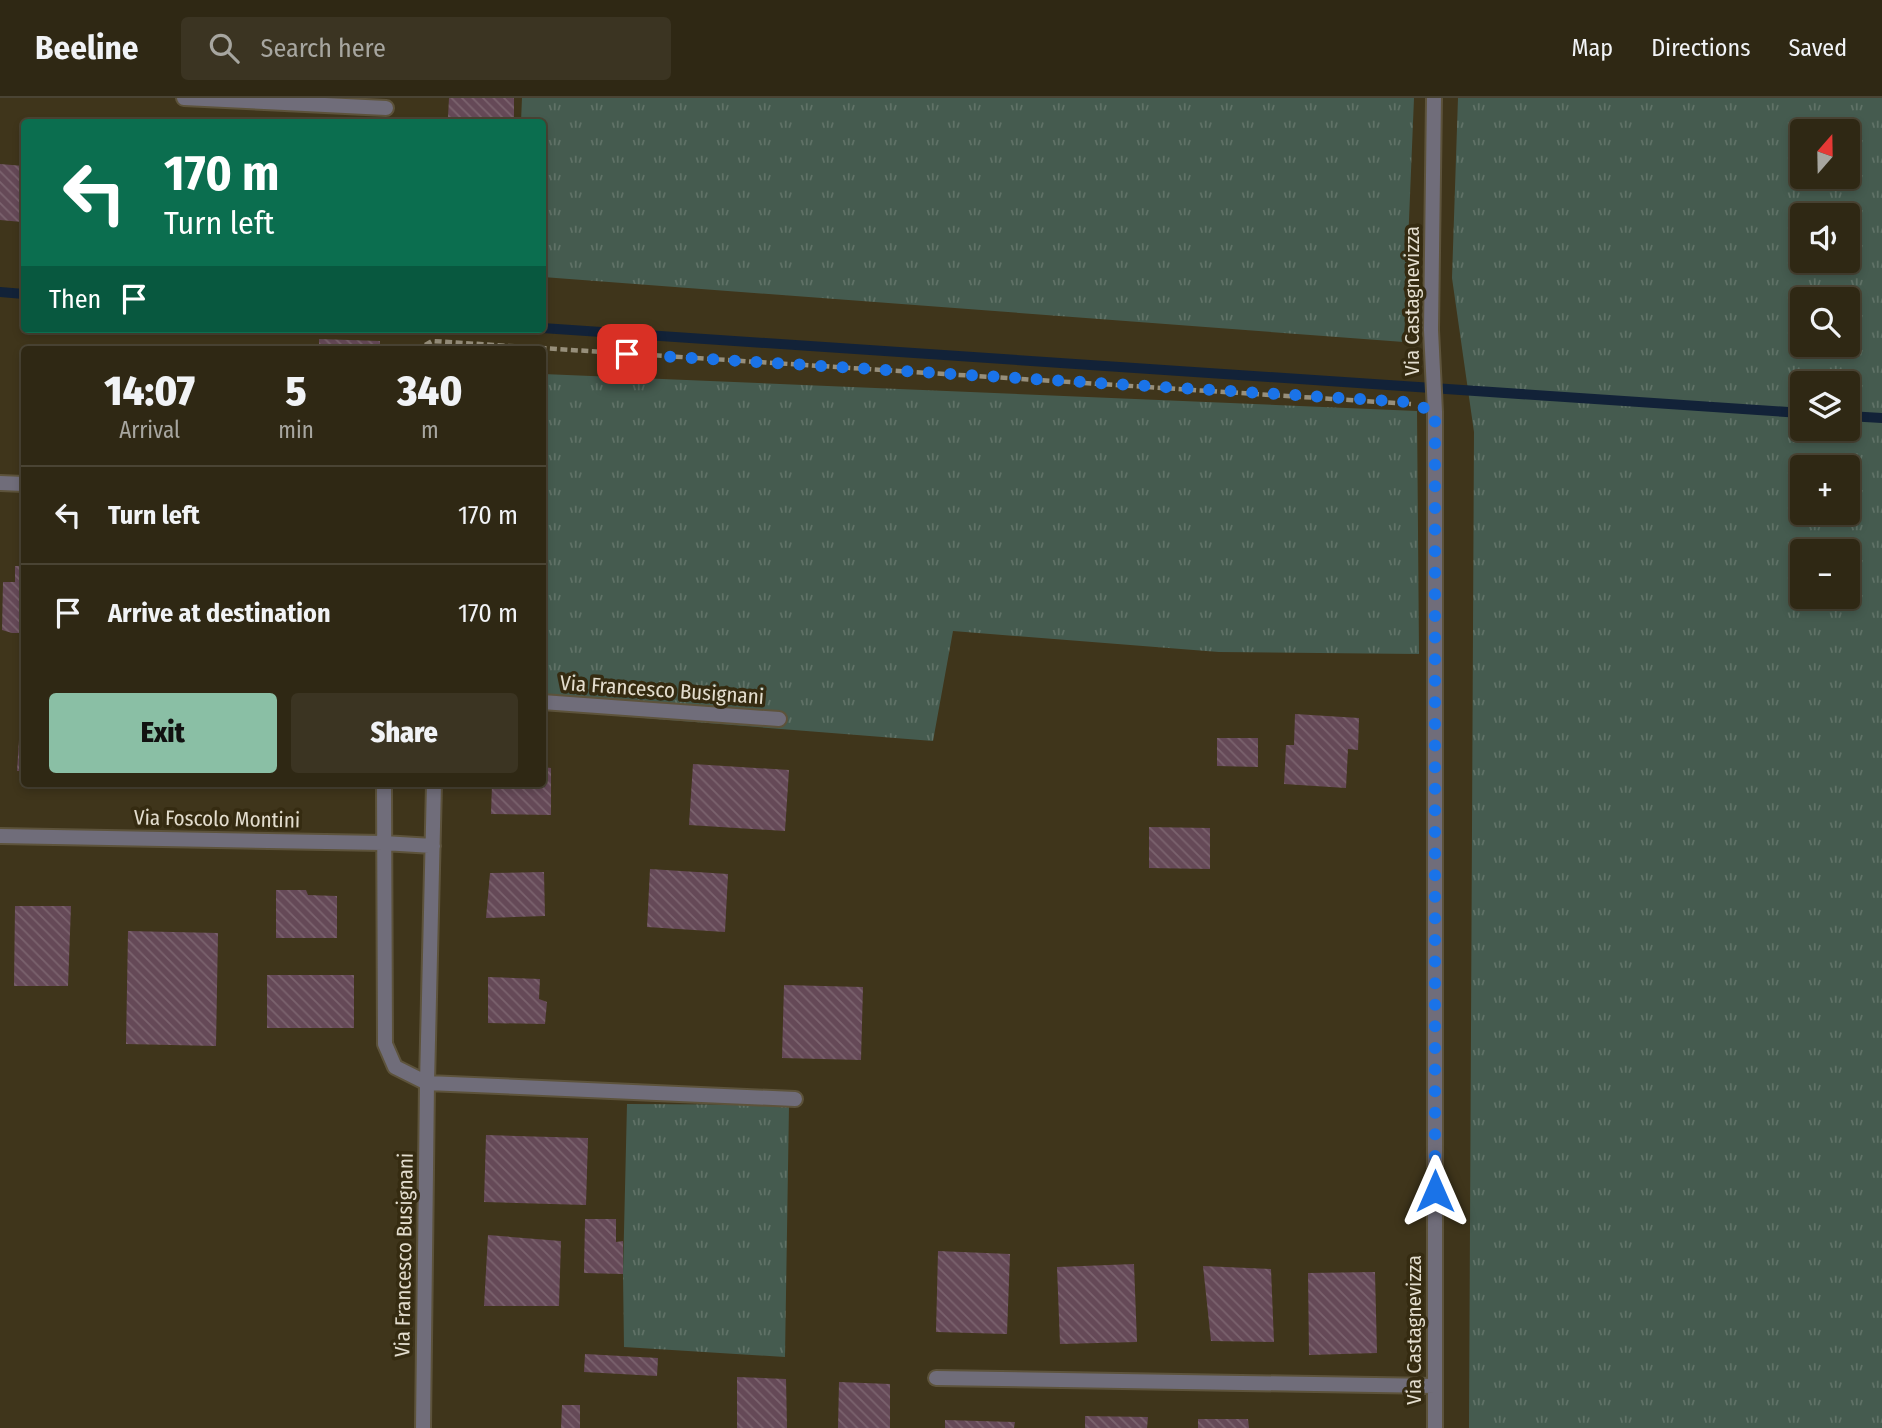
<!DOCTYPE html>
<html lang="en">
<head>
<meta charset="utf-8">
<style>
	body { margin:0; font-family:"Fira Sans Condensed",sans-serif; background:#3b3422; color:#f1f3f6; height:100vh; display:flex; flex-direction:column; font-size:26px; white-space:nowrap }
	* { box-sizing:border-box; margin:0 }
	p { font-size:23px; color:#a7a6a0 }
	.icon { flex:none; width:38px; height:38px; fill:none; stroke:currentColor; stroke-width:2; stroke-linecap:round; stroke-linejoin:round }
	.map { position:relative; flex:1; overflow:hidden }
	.details { position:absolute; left:21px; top:248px; width:525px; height:441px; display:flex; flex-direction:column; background:#2f2814; border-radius:7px; box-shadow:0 4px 10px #0003,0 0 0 2px #4a4434 }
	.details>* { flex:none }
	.hud { position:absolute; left:21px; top:21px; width:525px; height:214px; border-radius:7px; box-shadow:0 4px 10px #0003,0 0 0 2px #4a4434; background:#0b6e4f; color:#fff; overflow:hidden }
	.needle { width:46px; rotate:20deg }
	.fabs { position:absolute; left:1790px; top:21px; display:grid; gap:14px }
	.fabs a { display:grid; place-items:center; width:70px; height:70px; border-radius:7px; background:#2f2814; box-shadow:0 4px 10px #0003,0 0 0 2px #4a4434; font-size:35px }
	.pin { position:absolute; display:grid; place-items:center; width:60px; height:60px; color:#fff; margin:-30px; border-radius:14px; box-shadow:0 4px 10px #0006 }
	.me { position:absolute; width:77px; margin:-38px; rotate:0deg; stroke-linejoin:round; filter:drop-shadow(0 0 5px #0008) }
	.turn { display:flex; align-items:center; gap:24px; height:147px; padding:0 28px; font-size:32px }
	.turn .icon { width:91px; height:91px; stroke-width:2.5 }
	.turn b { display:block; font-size:49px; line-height:60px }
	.then { display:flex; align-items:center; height:66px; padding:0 28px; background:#0003; gap:14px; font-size:26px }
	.eta { display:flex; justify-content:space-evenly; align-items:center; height:119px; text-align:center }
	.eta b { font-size:42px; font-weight:800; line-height:49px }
	.primary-button { display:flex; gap:14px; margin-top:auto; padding:14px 28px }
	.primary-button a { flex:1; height:80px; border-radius:7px; background:#8abfa5; color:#111; font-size:28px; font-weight:800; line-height:80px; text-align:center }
	.primary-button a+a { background:#3b3422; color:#f1f3f6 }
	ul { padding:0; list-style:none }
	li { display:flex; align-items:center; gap:21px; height:98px; padding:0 28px; border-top:2px solid #4a4434 }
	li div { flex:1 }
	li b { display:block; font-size:26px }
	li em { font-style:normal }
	header { display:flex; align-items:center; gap:42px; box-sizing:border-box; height:98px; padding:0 35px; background:#2f2814; border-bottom:2px solid #4a4434 }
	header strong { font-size:33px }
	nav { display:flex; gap:38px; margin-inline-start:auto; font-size:24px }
	.search { width:490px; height:63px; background:#3b3422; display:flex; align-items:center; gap:18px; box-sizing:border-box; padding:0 24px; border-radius:7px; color:#a7a6a0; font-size:26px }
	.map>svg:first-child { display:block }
	.grass { fill:url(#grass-tufts); fill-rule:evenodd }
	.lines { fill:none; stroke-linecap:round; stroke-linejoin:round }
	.stream { stroke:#122238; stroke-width:10 }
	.building { fill:url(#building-back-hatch) }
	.street-casing { stroke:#5d533b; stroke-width:18 }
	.path { stroke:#978f7b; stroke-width:4.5; stroke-dasharray:7 3.5; stroke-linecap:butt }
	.street { stroke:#706d7a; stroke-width:14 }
	.route { stroke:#1a73e8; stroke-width:12; stroke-dasharray:0 21.6 }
	.labels { text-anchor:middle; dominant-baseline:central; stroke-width:7; stroke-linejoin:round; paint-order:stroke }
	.street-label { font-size:21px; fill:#e3ddce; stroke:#352b11 }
</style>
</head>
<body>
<header>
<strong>Beeline</strong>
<div class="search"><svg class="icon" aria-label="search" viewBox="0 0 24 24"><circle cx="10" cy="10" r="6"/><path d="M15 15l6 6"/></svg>Search here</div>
<nav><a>Map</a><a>Directions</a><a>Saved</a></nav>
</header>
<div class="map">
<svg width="1882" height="1330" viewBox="0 0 1882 1330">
	<defs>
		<pattern id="grass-tufts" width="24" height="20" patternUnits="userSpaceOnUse" patternTransform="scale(1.75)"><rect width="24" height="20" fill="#455b4f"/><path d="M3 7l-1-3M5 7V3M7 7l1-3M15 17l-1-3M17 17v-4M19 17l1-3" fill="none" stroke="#607267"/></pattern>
		<pattern id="building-back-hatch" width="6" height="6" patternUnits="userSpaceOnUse" patternTransform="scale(1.75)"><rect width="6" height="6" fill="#654957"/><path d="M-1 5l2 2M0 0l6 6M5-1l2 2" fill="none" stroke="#7b636e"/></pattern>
	</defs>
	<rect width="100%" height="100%" fill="#3f351b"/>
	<path class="grass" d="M522,0H1414L1404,244L543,179L542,24H521Z
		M1458,0H1882V1330H1469L1474,334L1452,180ZM1802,33H1848V79H1802ZM1802,117H1848V163H1802ZM1802,201H1848V247H1802ZM1802,285H1848V331H1802ZM1802,369H1848V415H1802ZM1802,453H1848V499H1802Z
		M543,276L1417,313L1419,556L1219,554L953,533L933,643L543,612Z
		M627,1006L789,1007L785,1259L624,1249L623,1176Z"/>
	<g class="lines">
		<path class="stream" d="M0,194L24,196
			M542,230L1802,315
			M1848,318L1882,320"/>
	</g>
	<path class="building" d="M449,0H514V24H436V21L448,19Z
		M0,66L24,68L22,124L0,122Z
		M319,241L380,243V252H319Z
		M21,270H24V323H19Z
		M15,468H24V535H12L2,532L3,484H15Z
		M1295,616L1359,620L1358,652L1348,651L1346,690L1284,686L1286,647H1294Z
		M1217,640H1258V669L1217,668Z
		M19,642H24V673H17Z
		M693,666L789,672L785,733L689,727Z
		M542,669L551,670V717L491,716L492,686H542Z
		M1149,729L1210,730V771L1149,770Z
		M650,771L728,776L725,834L647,829Z
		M544,774L545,818L486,820L490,775Z
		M276,792H306L308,797L337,798V840H276Z
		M15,808H71L68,888H14Z
		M128,833L218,835L216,948L126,946Z
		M267,877H354V930H267Z
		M488,879L540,881L539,901L547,904L545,926L488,925Z
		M784,887L863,889L861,962L782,960Z
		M486,1037L588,1040L586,1107L484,1104Z
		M585,1121H616V1144L623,1143V1176L584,1175Z
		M488,1137L561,1143L559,1208H484Z
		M938,1153L1010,1156L1007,1236L936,1234Z
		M1134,1166L1137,1244L1060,1246L1057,1169Z
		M1203,1168L1271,1171L1274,1244L1211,1243Z
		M1375,1174L1377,1255L1309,1257L1308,1175Z
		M585,1256L658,1260L657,1278L584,1274Z
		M737,1279L786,1281L787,1330H737Z
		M839,1284L890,1286V1330H838Z
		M562,1307H580V1330H561Z
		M1085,1318L1148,1319L1147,1330H1085Z
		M1198,1321H1248L1249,1330H1198Z
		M945,1322L1015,1324L1014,1330H945Z"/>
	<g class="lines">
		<g class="street-casing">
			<path id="street" d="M184,0L386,10
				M1434,0L1431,232L1435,314V1330
				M0,385L24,386
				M542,604L779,621
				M384,686L385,946L395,969L427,985L795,1001
				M0,738L383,745L433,748
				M936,1280L1435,1288
				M423,1330L427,985L434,686"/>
		</g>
		<path class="path" d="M416,252L432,243L1411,306"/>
		<use href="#street" class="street"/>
	</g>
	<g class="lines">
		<path class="route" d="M627,256L1408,304L1435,314V1093"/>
	</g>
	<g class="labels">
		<g class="street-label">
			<text transform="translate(1412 203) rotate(-90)">Via Castagnevizza</text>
			<text transform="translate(662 592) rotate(4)">Via Francesco Busignani</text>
			<text transform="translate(217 721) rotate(1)">Via Foscolo Montini</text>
			<text transform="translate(404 1157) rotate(-89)">Via Francesco Busignani</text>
			<text transform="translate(1414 1232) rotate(-90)">Via Castagnevizza</text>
		</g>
	</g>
</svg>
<div class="fabs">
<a><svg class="needle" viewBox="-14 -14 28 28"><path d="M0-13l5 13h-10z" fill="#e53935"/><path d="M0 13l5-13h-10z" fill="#a7a6a0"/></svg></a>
<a><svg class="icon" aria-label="sound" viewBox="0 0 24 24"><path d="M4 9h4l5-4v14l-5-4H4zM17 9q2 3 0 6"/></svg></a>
<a><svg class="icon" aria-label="search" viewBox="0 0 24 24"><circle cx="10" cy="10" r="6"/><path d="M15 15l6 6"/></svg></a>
<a><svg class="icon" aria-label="layers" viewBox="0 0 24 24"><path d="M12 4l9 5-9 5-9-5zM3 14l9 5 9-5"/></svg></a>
<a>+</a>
<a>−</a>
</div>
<div class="pin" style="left:627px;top:256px;background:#d93025"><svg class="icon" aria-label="arrive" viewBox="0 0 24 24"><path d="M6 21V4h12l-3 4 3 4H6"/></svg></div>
<svg class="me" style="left:1435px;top:1093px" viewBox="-20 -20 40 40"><path d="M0-17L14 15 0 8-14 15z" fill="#1a73e8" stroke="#fff" stroke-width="4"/></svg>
<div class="hud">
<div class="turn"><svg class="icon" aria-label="left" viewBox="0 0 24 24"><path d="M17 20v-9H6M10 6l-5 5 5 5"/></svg><div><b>170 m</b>Turn left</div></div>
<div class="then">Then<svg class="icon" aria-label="arrive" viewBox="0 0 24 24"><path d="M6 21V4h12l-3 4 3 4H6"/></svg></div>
</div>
<section class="details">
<div class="eta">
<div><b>14:07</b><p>Arrival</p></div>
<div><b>5</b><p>min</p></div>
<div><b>340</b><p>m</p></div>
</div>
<ul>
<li><svg class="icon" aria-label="left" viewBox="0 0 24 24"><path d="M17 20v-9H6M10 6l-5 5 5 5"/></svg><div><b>Turn left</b></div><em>170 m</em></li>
<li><svg class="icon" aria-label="arrive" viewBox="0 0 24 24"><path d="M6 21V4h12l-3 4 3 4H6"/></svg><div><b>Arrive at destination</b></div><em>170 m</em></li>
</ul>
<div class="primary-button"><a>Exit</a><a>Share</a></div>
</section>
</div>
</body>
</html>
